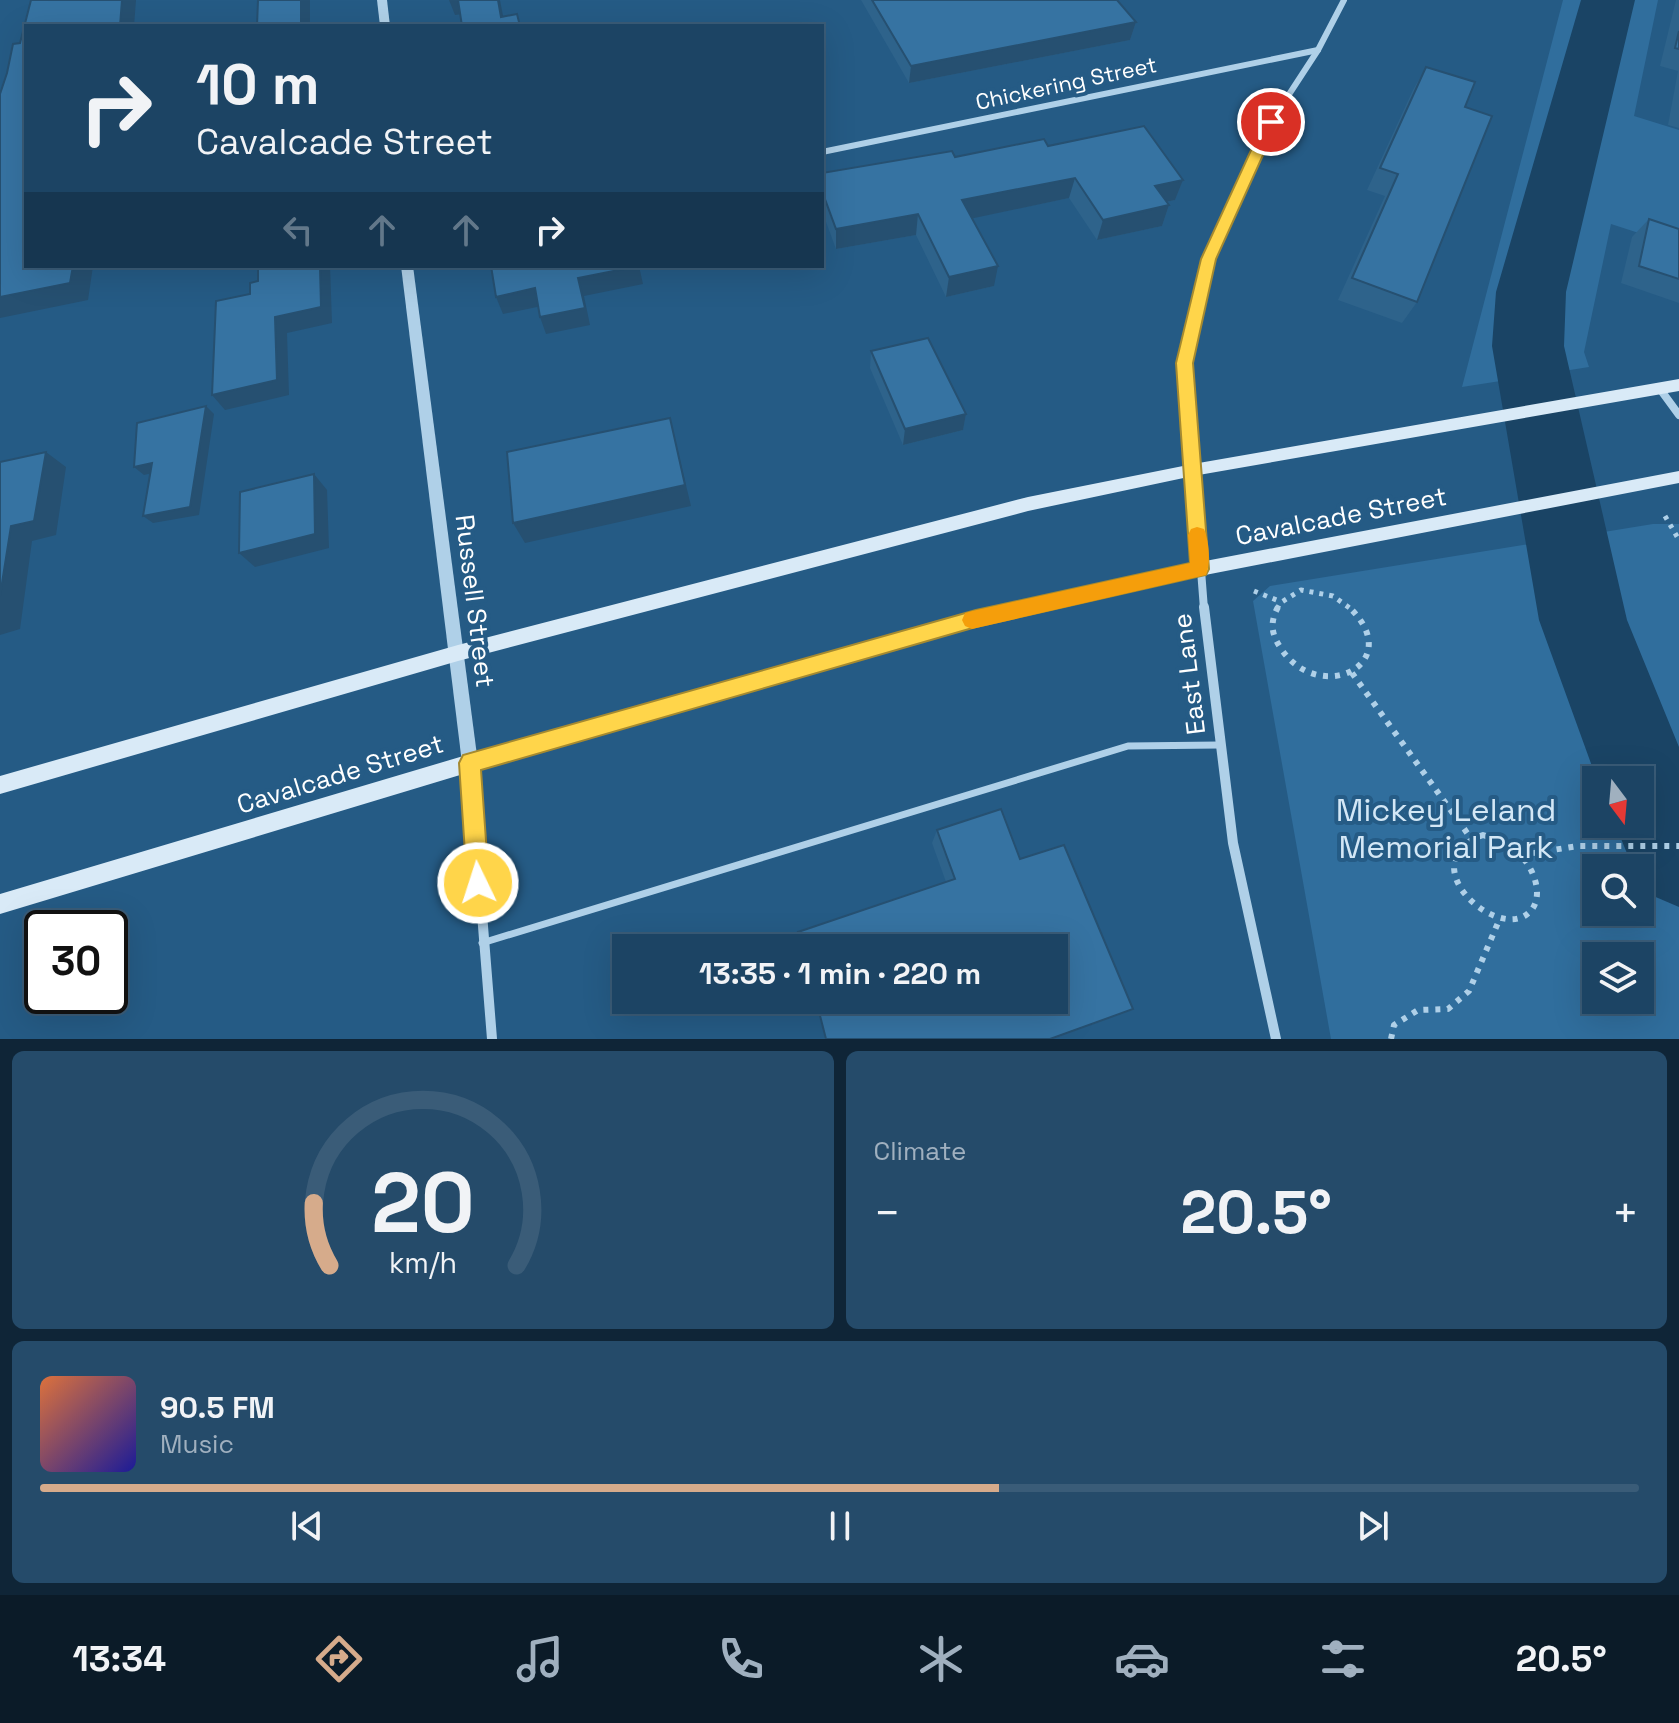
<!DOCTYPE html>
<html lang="en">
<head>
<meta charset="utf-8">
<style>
  body { margin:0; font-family:"Space Grotesk",sans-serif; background:#254b6a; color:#f1f3f6; height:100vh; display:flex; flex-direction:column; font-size:30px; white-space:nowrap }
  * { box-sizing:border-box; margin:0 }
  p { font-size:26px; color:#a0b0bf }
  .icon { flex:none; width:44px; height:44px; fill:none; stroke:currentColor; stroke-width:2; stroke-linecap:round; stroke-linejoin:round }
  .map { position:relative; height:1039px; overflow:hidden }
  .drawer { display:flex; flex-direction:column; gap:12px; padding:12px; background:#0f2537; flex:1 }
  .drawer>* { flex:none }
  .guide { position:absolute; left:24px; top:24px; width:800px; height:244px; border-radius:0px; box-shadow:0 8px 32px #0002,0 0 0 2px #3a5c78; background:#1c4464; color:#f1f3f6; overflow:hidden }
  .needle { width:52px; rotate:164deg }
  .controls { position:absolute; left:1582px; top:766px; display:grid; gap:16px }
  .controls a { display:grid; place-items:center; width:72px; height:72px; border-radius:0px; background:#1c4464; box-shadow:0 8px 32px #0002,0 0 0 2px #3a5c78; font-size:40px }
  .speed { position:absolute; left:24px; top:910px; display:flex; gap:16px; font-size:40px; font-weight:700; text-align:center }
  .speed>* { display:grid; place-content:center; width:104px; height:104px; border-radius:50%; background:#1c4464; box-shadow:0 8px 32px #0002,0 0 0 2px #3a5c78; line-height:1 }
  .speed .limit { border:4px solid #111; border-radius:12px; background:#fff; color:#111 }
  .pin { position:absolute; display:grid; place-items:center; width:68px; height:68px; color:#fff; margin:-34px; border:4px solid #fff; border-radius:50%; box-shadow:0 2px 8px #0007 }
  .me { position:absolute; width:88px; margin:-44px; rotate:356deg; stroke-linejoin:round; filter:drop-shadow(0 0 6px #0008) }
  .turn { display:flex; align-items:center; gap:28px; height:168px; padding:0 40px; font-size:36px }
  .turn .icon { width:104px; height:104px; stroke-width:2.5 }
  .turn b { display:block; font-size:56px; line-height:68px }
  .lanes { display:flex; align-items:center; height:76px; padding:0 40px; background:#0003; justify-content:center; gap:40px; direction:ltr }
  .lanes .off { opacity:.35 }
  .big { font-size:60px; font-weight:600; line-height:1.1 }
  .drawer .widget { flex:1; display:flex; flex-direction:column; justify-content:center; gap:12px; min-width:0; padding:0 28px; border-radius:12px; background:#254b6a }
  .drawer .dial { align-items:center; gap:0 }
  .dial svg { height:208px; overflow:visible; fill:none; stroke:#3a5c78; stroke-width:7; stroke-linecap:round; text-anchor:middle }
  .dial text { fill:#f1f3f6; stroke:none }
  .song { display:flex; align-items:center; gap:24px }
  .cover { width:96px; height:96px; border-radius:12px; background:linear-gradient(135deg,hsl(20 70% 55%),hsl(240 70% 35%)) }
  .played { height:8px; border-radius:4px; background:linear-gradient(90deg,#d6ab8b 60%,#3a5c78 60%) }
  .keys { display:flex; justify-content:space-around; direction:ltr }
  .heat { display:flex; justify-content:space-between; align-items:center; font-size:44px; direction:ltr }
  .drawer .tiles { flex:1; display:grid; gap:12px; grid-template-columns:1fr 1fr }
  .widget:last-child { grid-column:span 2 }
  .trip { position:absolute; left:612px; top:934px; width:456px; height:80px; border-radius:0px; background:#1c4464; box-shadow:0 8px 32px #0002,0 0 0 2px #3a5c78; font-weight:600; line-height:80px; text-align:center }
  .tabs { display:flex; height:128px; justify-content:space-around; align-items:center; background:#0b1b28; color:#a0b0bf }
  .tabs .icon { width:56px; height:56px }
  .tabs .selected { color:#d6ab8b }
  .tabs b { font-size:36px; color:#f1f3f6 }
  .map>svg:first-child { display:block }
</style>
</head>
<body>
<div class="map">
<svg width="1679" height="1039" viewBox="0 0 1679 1039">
  <rect width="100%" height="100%" fill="#255b85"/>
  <!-- green -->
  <g fill="#306e9d" fill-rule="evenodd">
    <polygon points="1563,0 1658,0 1634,116 1679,130 1679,246 1611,224 1584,352 1589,367 1462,387"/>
    <path d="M 1653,524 L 1679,524 L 1679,1039 L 1331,1039 L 1253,601 L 1270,586 ZM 1596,780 L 1640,780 L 1640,824 L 1596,824 ZM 1596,868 L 1640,868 L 1640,912 L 1596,912 ZM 1596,956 L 1640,956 L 1640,1000 L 1596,1000 Z"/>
  </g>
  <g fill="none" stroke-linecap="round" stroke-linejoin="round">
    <!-- river -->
    <polygon fill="#1a4465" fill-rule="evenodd" points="1581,0 1635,0 1566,292 1564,346 1627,620 1679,747 1679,907 1644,892 1640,868 1633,868 1615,824 1640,824 1640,780 1597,780 1539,620 1492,346 1496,292"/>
    <!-- path-far1 -->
    <g stroke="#afd0e8" stroke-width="5" stroke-dasharray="4 6" stroke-linecap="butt">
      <polyline points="1665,516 1679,540"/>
      <polyline points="1254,591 1279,601"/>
      <polyline points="1277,609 1280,603 1301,590 1333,596 1351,609"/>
    </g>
    <!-- path -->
    <g stroke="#afd0e8" stroke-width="6" stroke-dasharray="5 7" stroke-linecap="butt">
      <path d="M 1278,607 C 1270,622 1271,633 1280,647 C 1317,707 1409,665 1349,607"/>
      <polyline points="1352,673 1470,837"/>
      <path d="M 1483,835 C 1495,839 1506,843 1516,851 C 1533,864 1548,900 1526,915 C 1492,938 1411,862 1483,835 Z"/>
      <polyline points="1521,855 1578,846 1679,846"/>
      <polyline points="1391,1039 1394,1025 1418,1010 1448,1009 1469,991 1500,918"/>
    </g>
    <!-- service -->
    <polyline stroke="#afd0e8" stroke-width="7" points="482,943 1128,746 1219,745"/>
    <!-- minor-far2 -->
    <g stroke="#afd0e8" stroke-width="6">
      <polyline points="822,152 1318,50"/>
      <polyline points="1206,269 1238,190 1271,122 1318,50 1344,0"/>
    </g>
    <!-- minor-far1 -->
    <g stroke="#afd0e8" stroke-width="8">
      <polyline points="1660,389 1679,415"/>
      <polyline points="1204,609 1185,363 1206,267"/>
    </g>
    <!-- minor -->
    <g stroke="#afd0e8" stroke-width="10">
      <polyline points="1204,607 1233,843 1276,1039"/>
      <polyline points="470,763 492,1039"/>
    </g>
    <!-- tertiary -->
    <g fill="#afd0e8" fill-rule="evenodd">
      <polygon points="377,0 387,0 390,26 380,26"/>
      <polygon points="401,266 413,266 478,763 476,769 470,771 464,769 462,763"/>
    </g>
    <!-- secondary -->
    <g fill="#d9eaf7" fill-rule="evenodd">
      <polygon points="1679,379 1679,391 1193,476 1028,511 458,661 0,794 0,776 458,645 1028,497 1193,464"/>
      <polygon points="1679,471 1679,483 1200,576 976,626 470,772 0,914 0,894 470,754 976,610 1200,562"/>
    </g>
  </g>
  <!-- wall -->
  <g fill="#2e638b">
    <polygon points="861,0 1117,0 1136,22 1130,40 909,83"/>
    <polygon points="1676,0 1679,0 1679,128 1668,125 1678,71 1660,66"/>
    <polygon points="1426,67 1465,107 1417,302 1402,323 1338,300 1385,196 1367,190 1413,90"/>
    <polygon points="1048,146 1183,180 1175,200 1167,202 1169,205 1162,226 1097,240 1069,198 972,218 994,286 946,297 916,235 836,249 822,211 822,173"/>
    <polygon points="1649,219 1679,229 1679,303 1621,283 1632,237"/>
    <polygon points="871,351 966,414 963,430 903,445 870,368"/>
    <polygon points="937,830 1020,859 946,882 932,843"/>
  </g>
  <!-- shaded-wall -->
  <g fill="#265071">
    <polygon points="122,0 136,0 134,26 120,26"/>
    <rect x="301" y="0" width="9" height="26"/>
    <polygon points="449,0 458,0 463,14 455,15"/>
    <polygon points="498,0 500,0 505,26 501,17"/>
    <polygon points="1136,22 1130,40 909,83 911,66"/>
    <polygon points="1075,178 1069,198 960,221 962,200"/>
    <polygon points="1183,180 1175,200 1147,206 1155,186"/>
    <polygon points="1169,205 1162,226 1097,240 1103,220"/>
    <polygon points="918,214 916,235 836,249 836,229"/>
    <polygon points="73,266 93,266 88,300 0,318 0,297"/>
    <polygon points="320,266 330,266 332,323 287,333 289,395 225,410 212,395 275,317"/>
    <polygon points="639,266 643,284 584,296 590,325 546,334 540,317 578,278"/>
    <polygon points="998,266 994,286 946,297 949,277"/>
    <polygon points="535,288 542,306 503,314 496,297"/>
    <polygon points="206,406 214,414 199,515 153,523 143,516"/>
    <polygon points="966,414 963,430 903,445 905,429"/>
    <polygon points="670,418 691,506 525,543 513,523"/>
    <polygon points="46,452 66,467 56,535 32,541 20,629 0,635 0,596 11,526"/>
    <polygon points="152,463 161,471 144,475 134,467"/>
    <polygon points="314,474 327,490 329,548 255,567 239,553"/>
  </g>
  <!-- building -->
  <g fill="#3673a2" stroke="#265071" stroke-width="2">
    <polygon points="31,0 122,0 120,26 26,26 26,266 73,266 70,283 0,297 0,94 7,73 13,44 20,43"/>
    <polygon points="258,0 301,0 301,26 257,26"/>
    <polygon points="458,0 498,0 501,17 517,14 520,26 462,26"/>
    <polygon points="872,0 1117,0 1136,22 911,66"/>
    <polygon points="1679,31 1679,49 1675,48"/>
    <polygon points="1426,67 1475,82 1465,107 1492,116 1417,302 1352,278 1398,174 1380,168"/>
    <polygon points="1144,126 1183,180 1155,186 1169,205 1103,220 1075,178 962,200 998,266 949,277 918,214 836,229 822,191 822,173 952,151 955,157 1044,139 1048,146"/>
    <polygon points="1649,219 1679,229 1679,279 1639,266"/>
    <polygon points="258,266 320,266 321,307 275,317 277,380 212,395 216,301 250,294 250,283 258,281"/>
    <polygon points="491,266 639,266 578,278 585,308 540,317 535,288 496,297"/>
    <polygon points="928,338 966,414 905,429 871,351"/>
    <polygon points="206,406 190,507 143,516 152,463 134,467 137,423"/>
    <polygon points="670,418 685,485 513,523 507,452"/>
    <polygon points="46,452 34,521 11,526 0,596 0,462"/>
    <polygon points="314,474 315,534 239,553 240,492"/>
    <polygon points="1001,809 1020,859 1064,845 1133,1009 1050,1039 826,1039 816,1000 1054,1000 1054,948 802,948 798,932 955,879 937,830"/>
  </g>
  <!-- route -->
  <polygon fill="#ffd54a" stroke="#a68a30" stroke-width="2" points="1271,118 1278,122 1216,259 1193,363 1209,569 1206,575 976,627 481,770 489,883 486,891 478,894 470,891 467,883 459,763 463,755 976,610 1190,563 1176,363 1201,259 1264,122"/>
  <!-- slow -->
  <path fill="#f59e0b" d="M 1197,527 L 1204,529 C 1209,541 1211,563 1206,575 L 972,629 L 965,626 L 962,620 L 965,613 L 972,611 L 1190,563 L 1188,535 L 1191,529 Z"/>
  <g text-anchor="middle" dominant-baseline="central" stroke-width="8" stroke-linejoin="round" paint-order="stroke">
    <!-- far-street labels -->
    <g font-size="22" fill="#fff" stroke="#255b85">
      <text transform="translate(1066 83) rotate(-12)">Chickering Street</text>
    </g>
    <!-- street labels -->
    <g font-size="26" fill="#fff" stroke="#255b85">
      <text transform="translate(1341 516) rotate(-11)">Cavalcade Street</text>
      <text transform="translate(475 601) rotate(83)">Russell Street</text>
      <text transform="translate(1189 674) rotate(-97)">East Lane</text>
      <text transform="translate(340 774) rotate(-17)">Cavalcade Street</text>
    </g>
    <!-- near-park labels -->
    <g font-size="32" fill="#d3e7f6" stroke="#255b85">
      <text x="1446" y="810">Mickey Leland<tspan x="1446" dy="37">Memorial Park</tspan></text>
    </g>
  </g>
</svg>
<div class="controls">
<a><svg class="needle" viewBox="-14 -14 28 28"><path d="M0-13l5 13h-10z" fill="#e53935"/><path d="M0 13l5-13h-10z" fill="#a0b0bf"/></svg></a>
<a><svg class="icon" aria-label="search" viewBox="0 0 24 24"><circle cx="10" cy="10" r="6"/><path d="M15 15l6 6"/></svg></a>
<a><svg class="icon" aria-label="layers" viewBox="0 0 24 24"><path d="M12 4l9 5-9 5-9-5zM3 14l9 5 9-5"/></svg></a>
</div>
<div class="speed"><div class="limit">30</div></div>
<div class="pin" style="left:1271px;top:122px;background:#d93025"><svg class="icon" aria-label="arrive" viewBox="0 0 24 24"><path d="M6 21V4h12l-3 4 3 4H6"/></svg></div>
<svg class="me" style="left:478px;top:883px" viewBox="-20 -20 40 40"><circle r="17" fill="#ffd54a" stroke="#fff" stroke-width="3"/><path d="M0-11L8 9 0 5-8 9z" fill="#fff"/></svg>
<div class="trip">13:35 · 1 min · 220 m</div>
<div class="guide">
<div class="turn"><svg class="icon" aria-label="right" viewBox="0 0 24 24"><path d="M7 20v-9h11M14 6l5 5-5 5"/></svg><div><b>10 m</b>Cavalcade Street</div></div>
<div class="lanes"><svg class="icon off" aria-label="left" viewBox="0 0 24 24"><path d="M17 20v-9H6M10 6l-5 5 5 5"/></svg><svg class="icon off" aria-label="ahead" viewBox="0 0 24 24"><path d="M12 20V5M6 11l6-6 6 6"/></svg><svg class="icon off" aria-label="ahead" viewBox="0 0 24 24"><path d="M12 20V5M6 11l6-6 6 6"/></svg><svg class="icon" aria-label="right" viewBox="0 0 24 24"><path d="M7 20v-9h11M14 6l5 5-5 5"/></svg></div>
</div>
</div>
<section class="drawer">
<div class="tiles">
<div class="widget dial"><svg viewBox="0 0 100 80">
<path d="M14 69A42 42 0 1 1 86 69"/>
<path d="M14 69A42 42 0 0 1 8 45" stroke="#d6ab8b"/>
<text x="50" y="56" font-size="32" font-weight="700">20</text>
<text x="50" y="72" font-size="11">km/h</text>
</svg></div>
<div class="widget"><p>Climate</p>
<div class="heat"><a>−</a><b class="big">20.5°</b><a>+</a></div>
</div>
<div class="widget">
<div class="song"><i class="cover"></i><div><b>90.5 FM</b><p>Music</p></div></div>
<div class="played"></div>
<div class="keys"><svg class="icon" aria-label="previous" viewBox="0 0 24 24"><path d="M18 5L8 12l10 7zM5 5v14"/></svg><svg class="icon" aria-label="pause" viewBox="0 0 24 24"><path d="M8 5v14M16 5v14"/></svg><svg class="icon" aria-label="next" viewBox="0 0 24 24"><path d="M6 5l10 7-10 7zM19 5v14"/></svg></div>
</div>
</div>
</section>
<nav class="tabs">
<b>13:34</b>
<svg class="icon selected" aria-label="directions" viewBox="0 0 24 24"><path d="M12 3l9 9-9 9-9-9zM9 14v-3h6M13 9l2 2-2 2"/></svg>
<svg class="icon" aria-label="music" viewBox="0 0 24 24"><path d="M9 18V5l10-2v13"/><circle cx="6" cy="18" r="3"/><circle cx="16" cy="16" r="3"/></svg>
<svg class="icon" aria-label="phone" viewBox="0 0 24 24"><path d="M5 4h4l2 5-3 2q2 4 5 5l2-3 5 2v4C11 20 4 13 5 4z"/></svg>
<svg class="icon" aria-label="climate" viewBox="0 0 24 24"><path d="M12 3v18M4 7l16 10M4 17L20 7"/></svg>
<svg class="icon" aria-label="car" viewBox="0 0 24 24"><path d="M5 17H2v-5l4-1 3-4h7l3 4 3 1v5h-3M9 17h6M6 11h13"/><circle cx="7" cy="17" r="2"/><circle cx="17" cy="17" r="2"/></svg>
<svg class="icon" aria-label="filters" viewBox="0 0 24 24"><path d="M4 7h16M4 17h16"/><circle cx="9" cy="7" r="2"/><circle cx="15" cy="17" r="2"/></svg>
<b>20.5°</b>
</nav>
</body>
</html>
